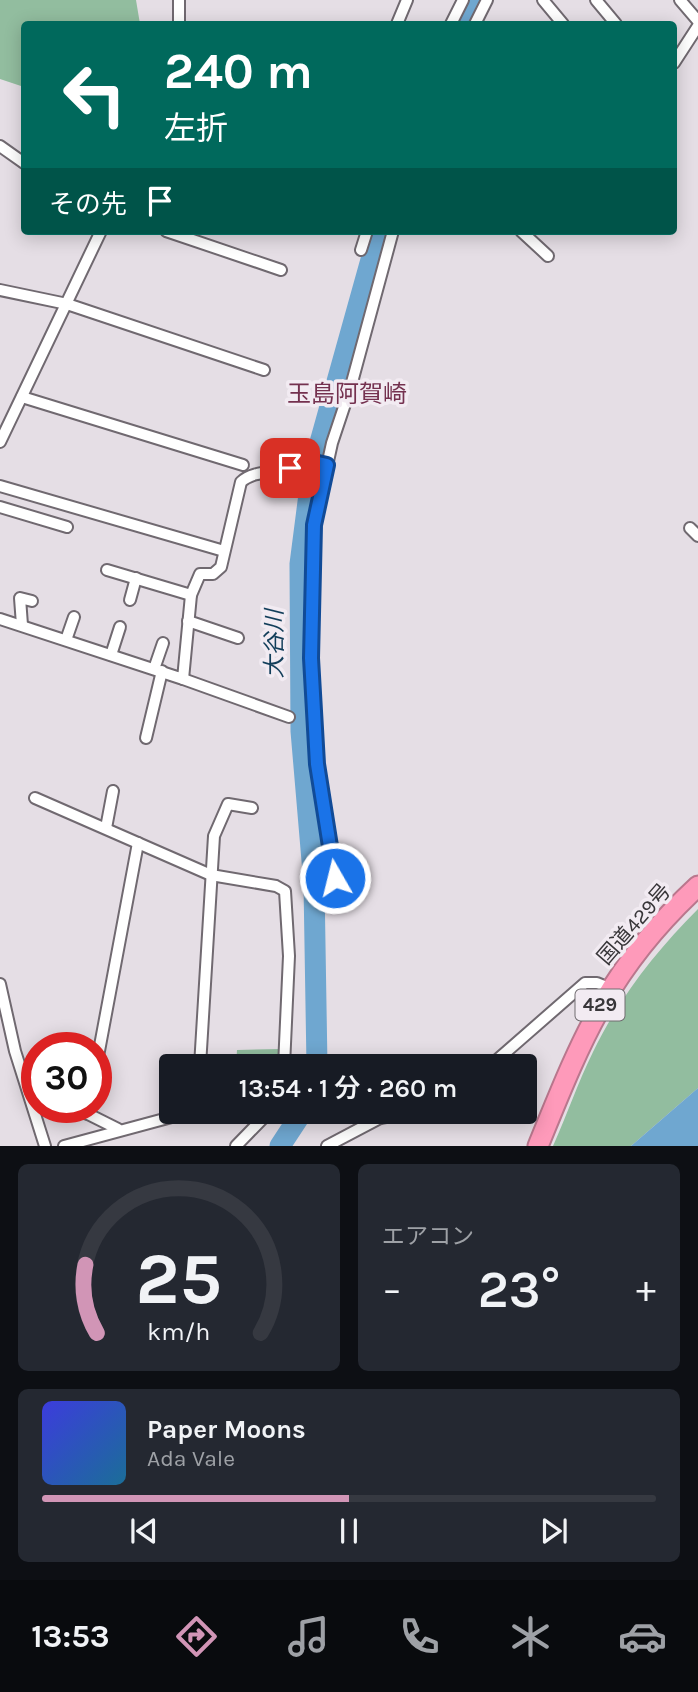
<!DOCTYPE html>
<html lang="ja">
<head>
<meta charset="utf-8">
<style>
  body { margin:0; font-family:Karla,"Noto Sans JP",sans-serif; background:#242831; color:#f1f3f6; height:100vh; display:flex; flex-direction:column; font-size:26px; white-space:nowrap }
  * { box-sizing:border-box; margin:0 }
  p { font-size:23px; color:#9ea1a6 }
  .icon { flex:none; width:38px; height:38px; fill:none; stroke:currentColor; stroke-width:2; stroke-linecap:round; stroke-linejoin:round }
  .map { position:relative; height:1146px; overflow:hidden }
  .side { display:flex; flex-direction:column; gap:18px; padding:18px; background:#0d0f14; flex:1 }
  .side>* { flex:none }
  .hud { position:absolute; left:21px; top:21px; width:656px; height:214px; border-radius:7px; box-shadow:0 4px 18px #0003; background:#00695c; color:#fff; overflow:hidden }
  .speed { position:absolute; left:21px; top:1032px; display:flex; gap:14px; font-size:35px; font-weight:700; text-align:center }
  .speed>* { display:grid; place-content:center; width:91px; height:91px; border-radius:50%; background:#171b24; box-shadow:0 4px 18px #0003; line-height:1 }
  .speed .limit { border:10px solid #d22; background:#fff; color:#111 }
  .pin { position:absolute; display:grid; place-items:center; width:60px; height:60px; color:#fff; margin:-30px; border-radius:14px; box-shadow:0 4px 10px #0006 }
  .me { position:absolute; width:77px; margin:-38px; rotate:352deg; stroke-linejoin:round; filter:drop-shadow(0 0 5px #0008) }
  .turn { display:flex; align-items:center; gap:24px; height:147px; padding:0 28px; font-size:32px }
  .turn .icon { width:91px; height:91px; stroke-width:2.5 }
  .turn b { display:block; font-size:49px; line-height:60px }
  .then { display:flex; align-items:center; height:66px; padding:0 28px; background:#0003; gap:14px; font-size:26px }
  .big { font-size:52px; font-weight:600; line-height:1.1 }
  .side .tile { flex:1; display:flex; flex-direction:column; justify-content:center; gap:10px; min-width:0; padding:0 24px; border-radius:10px; background:#242831 }
  .side .dial { align-items:center; gap:0 }
  .dial svg { height:182px; overflow:visible; fill:none; stroke:#363941; stroke-width:7; stroke-linecap:round; text-anchor:middle }
  .dial text { fill:#f1f3f6; stroke:none }
  .song { display:flex; align-items:center; gap:21px }
  .cover { width:84px; height:84px; border-radius:10px; background:linear-gradient(135deg,hsl(240 70% 55%),hsl(200 70% 35%)) }
  .played { height:7px; border-radius:4px; background:linear-gradient(90deg,#d195b6 50%,#363941 50%) }
  .keys { display:flex; justify-content:space-around; direction:ltr }
  .heat { display:flex; justify-content:space-between; align-items:center; font-size:38px; direction:ltr }
  .side .tiles { flex:1; display:grid; gap:18px; grid-template-columns:1fr 1fr }
  .tile:last-child { grid-column:span 2 }
  .trip { position:absolute; left:159px; top:1054px; width:378px; height:70px; border-radius:7px; background:#171b24; box-shadow:0 4px 18px #0003; font-weight:600; line-height:70px; text-align:center }
  .tab-bar { display:flex; height:112px; justify-content:space-around; align-items:center; background:#090b0e; color:#9ea1a6 }
  .tab-bar .icon { width:49px; height:49px }
  .tab-bar .current { color:#d195b6 }
  .tab-bar b { font-size:32px; color:#f1f3f6 }
  .map>svg:first-child { display:block }
</style>
</head>
<body>
<div class="map">
<svg width="698" height="1146" viewBox="0 0 698 1146">
  <rect width="100%" height="100%" fill="#e5dee5"/>
  <!-- green -->
  <g fill="#92bd9f">
    <polygon points="0,0 136,0 140,24 24,24 24,87 0,79"/>
    <path d="M 698,909 L 698,1088 L 631,1146 L 553,1146 C 567,1115 578,1082 593,1052 C 619,998 656,951 698,909 Z"/>
    <polygon points="281,1049 279,1066 236,1066 237,1050"/>
  </g>
  <!-- water -->
  <polygon fill="#6fa7d0" points="698,1088 698,1146 631,1146"/>
  <g fill="none" stroke-linecap="round" stroke-linejoin="round">
    <!-- river -->
    <g stroke="#6fa7d0" stroke-width="21">
      <polyline points="463,24 474,0"/>
      <polyline points="317,1066 314,884 301,731 300,564 312,471 379,231"/>
      <polyline points="280,1146 303,1111"/>
    </g>
    <!-- street casing -->
    <g stroke="#706970" stroke-width="14">
      <g id="street">
        <polyline points="179,0 179,24"/>
        <polyline points="543,0 563,24"/>
        <polyline points="596,0 616,24"/>
        <polyline points="680,0 698,21"/>
        <polyline points="397,24 407,0"/>
        <polyline points="451,24 463,0"/>
        <polyline points="475,24 487,0"/>
        <polyline points="674,63 698,26"/>
        <polyline points="0,146 24,163"/>
        <polyline points="166,231 281,270"/>
        <polyline points="521,231 548,256"/>
        <polyline points="361,250 367,231"/>
        <polyline points="0,290 67,304 264,370"/>
        <polyline points="22,397 243,465"/>
        <polyline points="0,442 101,231"/>
        <polyline points="0,486 224,551"/>
        <polyline points="0,507 67,527"/>
        <polyline points="690,528 698,536"/>
        <polyline points="107,570 191,595"/>
        <polyline points="130,600 136,578"/>
        <path d="M 0,619 L 183,679 L 191,595 L 200,574 L 213,574 L 221,567 L 241,482 C 257,467 287,476 305,460 L 327,465"/>
        <polyline points="188,621 238,638"/>
        <polyline points="22,625 20,598 32,601"/>
        <polyline points="66,640 74,617"/>
        <polyline points="111,655 120,627"/>
        <polyline points="154,669 163,643"/>
        <polyline points="183,679 289,717"/>
        <polyline points="146,738 162,671"/>
        <polyline points="35,798 211,875 276,886 285,891 289,956 284,1066"/>
        <polyline points="106,828 113,791"/>
        <polyline points="335,878 317,764 311,658 314,525 332,443 351,386 393,231"/>
        <polyline points="0,984 15,1051 45,1146"/>
        <polyline points="200,1066 214,836 228,804 252,808"/>
        <polyline points="490,1066 585,983 597,983 609,988"/>
        <polyline points="96,1067 138,843"/>
        <polyline points="63,1108 88,1114"/>
        <polyline points="89,1108 88,1114 118,1129"/>
        <polyline points="334,1111 380,1118 422,1111"/>
        <polyline points="64,1146 194,1111"/>
        <polyline points="236,1146 270,1111"/>
        <polyline points="327,1146 380,1118"/>
      </g>
    </g>
    <!-- highway casing -->
    <g stroke="#b9778d" stroke-width="23">
      <path id="highway" d="M 538,1146 C 582,1038 609,968 698,886"/>
    </g>
    <!-- street -->
    <use href="#street" stroke="#fff" stroke-width="10"/>
    <!-- highway -->
    <use href="#highway" stroke="#fe9aba" stroke-width="19"/>
  </g>
  <g fill="none" stroke-linecap="round" stroke-linejoin="round">
    <!-- route casing -->
    <g stroke="#114b97" stroke-width="18">
      <polyline id="route" points="290,468 305,460 327,465 314,525 311,658 317,764 335,878"/>
    </g>
    <!-- route -->
    <use href="#route" stroke="#1a73e8" stroke-width="12"/>
  </g>
  <g text-anchor="middle" dominant-baseline="central" stroke-width="7" stroke-linejoin="round" paint-order="stroke">
    <!-- shield labels -->
    <rect fill="#f2ebf2" stroke="#706c70" stroke-width="2" x="575.5" y="989.5" width="49" height="31" rx="5"/>
    <g font-size="19" font-weight="bold" fill="#383639">
      <text x="600" y="1005">429</text>
    </g>
    <!-- street labels -->
    <g font-size="21" fill="#383639" stroke="#f2ebf2">
      <text transform="translate(634 924) rotate(-49)">国道429号</text>
    </g>
    <!-- water labels -->
    <g font-size="23" font-style="italic" fill="#123e5a" stroke="#f2ebf2">
      <text transform="translate(274 644) rotate(-90)">大谷川</text>
    </g>
    <!-- quarter labels -->
    <g font-size="24" fill="#74314f" stroke="#f2ebf2">
      <text x="347" y="394">玉島阿賀崎</text>
    </g>
  </g>
</svg>
<div class="speed"><div class="limit">30</div></div>
<div class="pin" style="left:290px;top:468px;background:#d93025"><svg class="icon" aria-label="arrive" viewBox="0 0 24 24"><path d="M6 21V4h12l-3 4 3 4H6"/></svg></div>
<svg class="me" style="left:335px;top:878px" viewBox="-20 -20 40 40"><circle r="17" fill="#1a73e8" stroke="#fff" stroke-width="3"/><path d="M0-11L8 9 0 5-8 9z" fill="#fff"/></svg>
<div class="trip">13:54 · 1 分 · 260 m</div>
<div class="hud">
<div class="turn"><svg class="icon" aria-label="left" viewBox="0 0 24 24"><path d="M17 20v-9H6M10 6l-5 5 5 5"/></svg><div><b>240 m</b>左折</div></div>
<div class="then">その先<svg class="icon" aria-label="arrive" viewBox="0 0 24 24"><path d="M6 21V4h12l-3 4 3 4H6"/></svg></div>
</div>
</div>
<section class="side">
<div class="tiles">
<div class="tile dial"><svg viewBox="0 0 100 80">
<path d="M14 69A42 42 0 1 1 86 69"/>
<path d="M14 69A42 42 0 0 1 9 39" stroke="#d195b6"/>
<text x="50" y="56" font-size="32" font-weight="700">25</text>
<text x="50" y="72" font-size="11">km/h</text>
</svg></div>
<div class="tile"><p>エアコン</p>
<div class="heat"><a>−</a><b class="big">23°</b><a>+</a></div>
</div>
<div class="tile">
<div class="song"><i class="cover"></i><div><b>Paper Moons</b><p>Ada Vale</p></div></div>
<div class="played"></div>
<div class="keys"><svg class="icon" aria-label="previous" viewBox="0 0 24 24"><path d="M18 5L8 12l10 7zM5 5v14"/></svg><svg class="icon" aria-label="pause" viewBox="0 0 24 24"><path d="M8 5v14M16 5v14"/></svg><svg class="icon" aria-label="next" viewBox="0 0 24 24"><path d="M6 5l10 7-10 7zM19 5v14"/></svg></div>
</div>
</div>
</section>
<nav class="tab-bar">
<b>13:53</b>
<svg class="icon current" aria-label="directions" viewBox="0 0 24 24"><path d="M12 3l9 9-9 9-9-9zM9 14v-3h6M13 9l2 2-2 2"/></svg>
<svg class="icon" aria-label="music" viewBox="0 0 24 24"><path d="M9 18V5l10-2v13"/><circle cx="6" cy="18" r="3"/><circle cx="16" cy="16" r="3"/></svg>
<svg class="icon" aria-label="phone" viewBox="0 0 24 24"><path d="M5 4h4l2 5-3 2q2 4 5 5l2-3 5 2v4C11 20 4 13 5 4z"/></svg>
<svg class="icon" aria-label="climate" viewBox="0 0 24 24"><path d="M12 3v18M4 7l16 10M4 17L20 7"/></svg>
<svg class="icon" aria-label="car" viewBox="0 0 24 24"><path d="M5 17H2v-5l4-1 3-4h7l3 4 3 1v5h-3M9 17h6M6 11h13"/><circle cx="7" cy="17" r="2"/><circle cx="17" cy="17" r="2"/></svg>
</nav>
</body>
</html>
